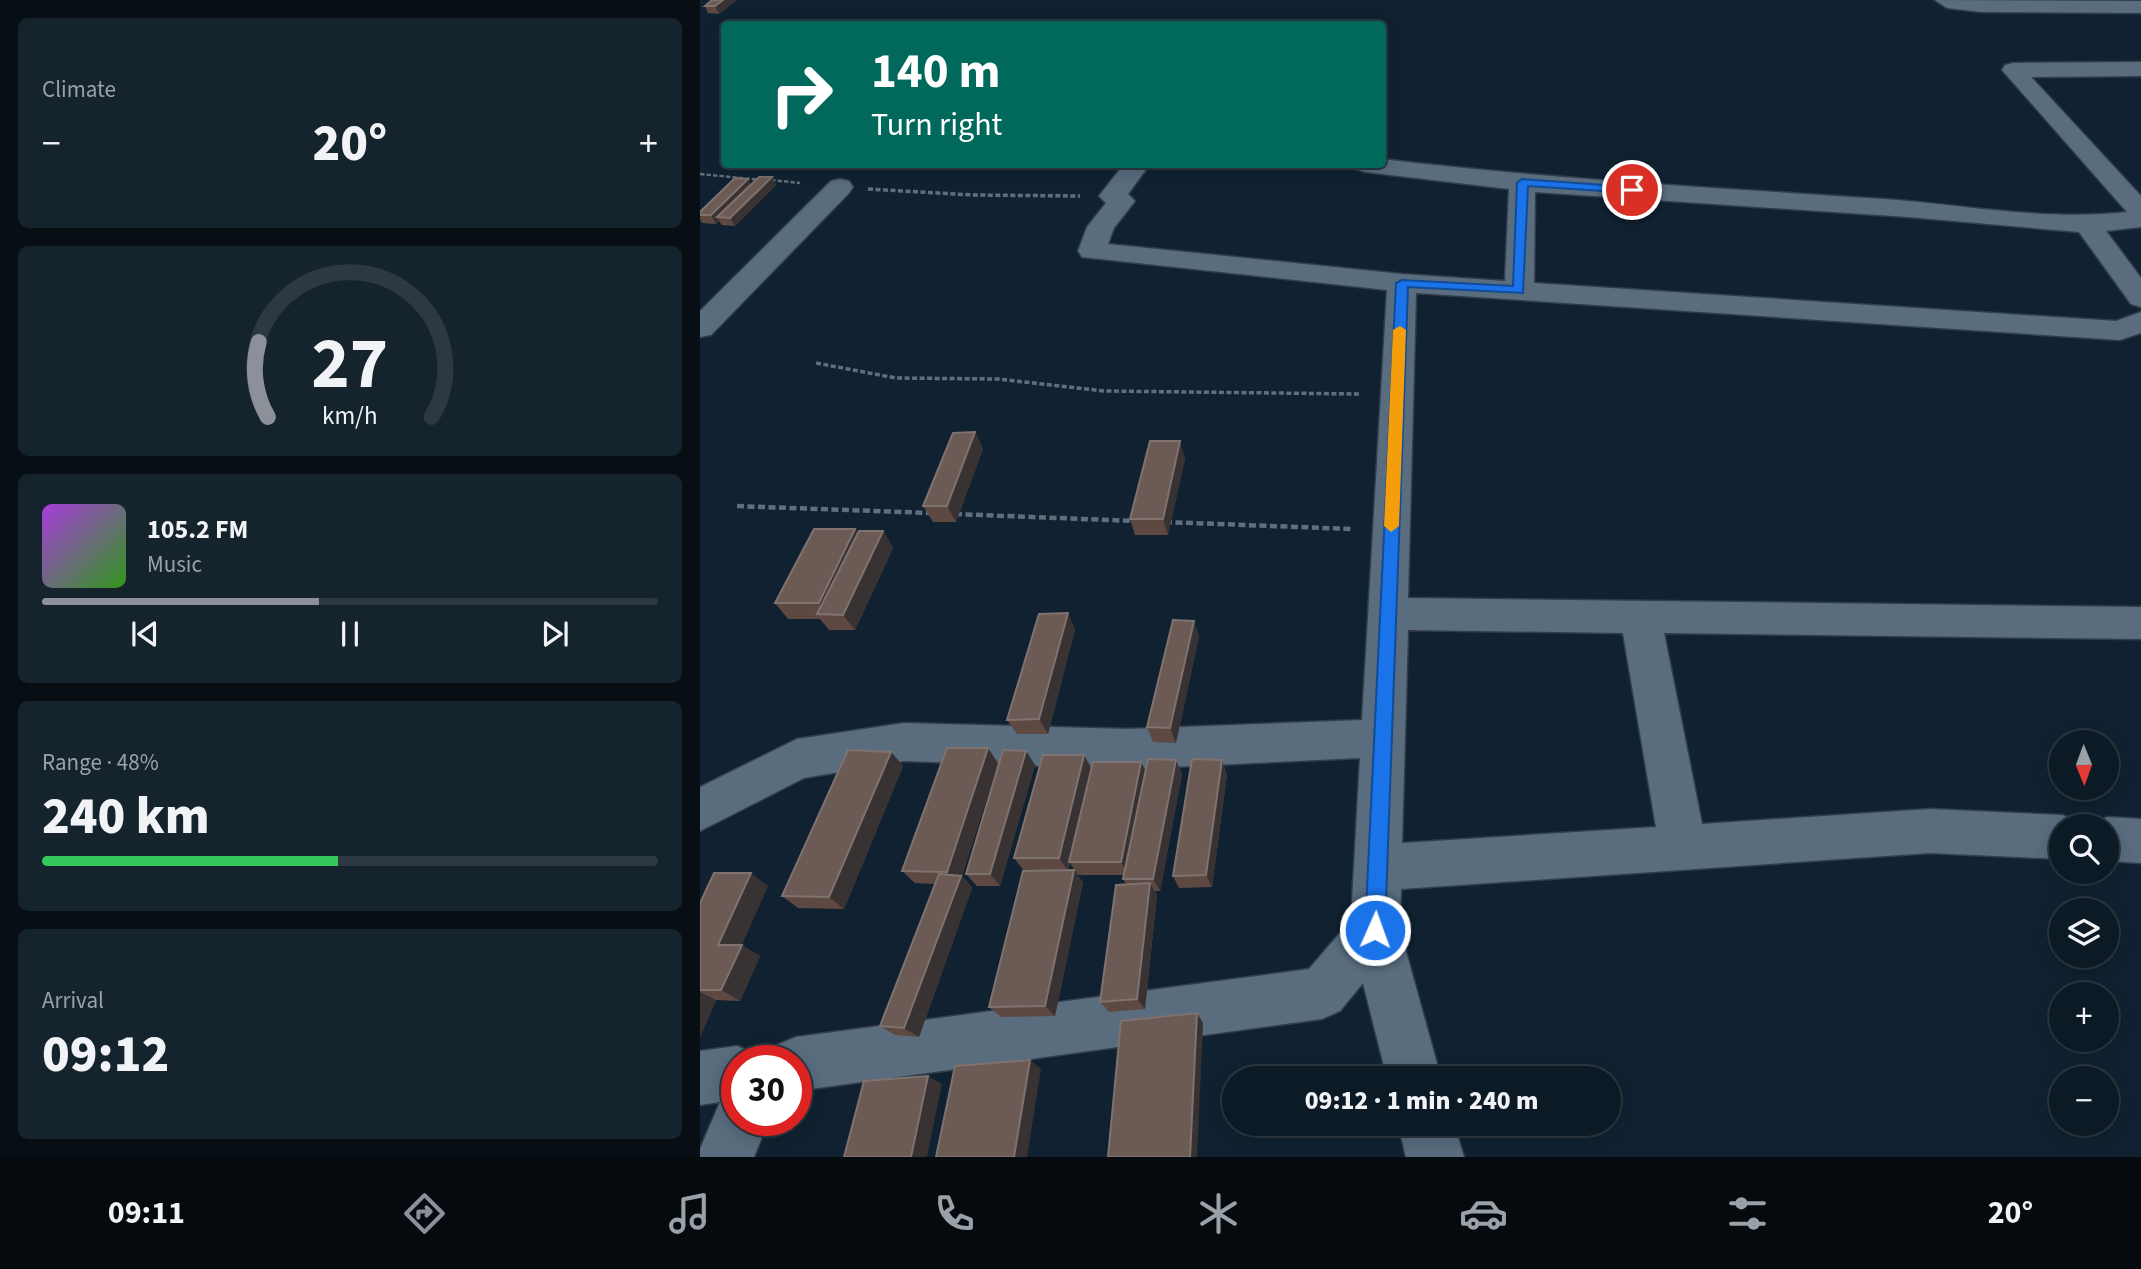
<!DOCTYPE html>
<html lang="en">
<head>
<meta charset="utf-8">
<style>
  body { margin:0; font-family:"Source Sans 3",sans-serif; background:#15232d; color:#f1f3f6; height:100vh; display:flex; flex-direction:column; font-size:26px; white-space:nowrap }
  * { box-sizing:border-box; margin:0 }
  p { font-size:23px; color:#9aa1a7 }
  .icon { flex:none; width:38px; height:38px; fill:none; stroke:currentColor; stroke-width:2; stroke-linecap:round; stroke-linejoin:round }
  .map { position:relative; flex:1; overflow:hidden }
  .side { display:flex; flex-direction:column; gap:18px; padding:18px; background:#070e14; width:700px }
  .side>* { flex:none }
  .guide { position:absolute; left:21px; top:21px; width:665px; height:147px; border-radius:7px; box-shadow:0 4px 18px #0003,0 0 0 2px #2c3842; background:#00695c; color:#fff; overflow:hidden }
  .needle { width:46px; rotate:179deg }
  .buttons { position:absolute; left:1349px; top:730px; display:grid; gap:14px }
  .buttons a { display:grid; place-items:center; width:70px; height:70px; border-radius:50%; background:#0c1a25; box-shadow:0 4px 18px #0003,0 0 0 2px #2c3842; font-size:35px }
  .speed { position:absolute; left:21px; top:1045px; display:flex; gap:14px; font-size:35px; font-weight:700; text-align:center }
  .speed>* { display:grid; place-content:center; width:91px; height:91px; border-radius:50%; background:#0c1a25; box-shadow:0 4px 18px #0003,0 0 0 2px #2c3842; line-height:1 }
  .speed .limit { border:10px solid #d22; background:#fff; color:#111 }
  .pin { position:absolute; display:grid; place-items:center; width:60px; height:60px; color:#fff; margin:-30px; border:4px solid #fff; border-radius:50%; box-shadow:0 2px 7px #0007 }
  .me { position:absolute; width:77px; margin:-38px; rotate:2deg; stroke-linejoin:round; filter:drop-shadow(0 0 5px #0008) }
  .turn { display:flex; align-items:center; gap:24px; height:147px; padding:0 35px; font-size:32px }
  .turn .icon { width:91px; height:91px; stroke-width:2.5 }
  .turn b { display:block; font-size:49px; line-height:60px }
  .big { font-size:52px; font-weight:800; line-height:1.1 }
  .side .widget { flex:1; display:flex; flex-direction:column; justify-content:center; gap:10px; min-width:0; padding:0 24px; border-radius:10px; background:#15232d }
  .side .dial { align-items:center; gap:0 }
  .dial svg { height:182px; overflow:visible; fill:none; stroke:#2c3842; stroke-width:7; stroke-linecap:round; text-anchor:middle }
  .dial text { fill:#f1f3f6; stroke:none }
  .song { display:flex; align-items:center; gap:21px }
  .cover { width:84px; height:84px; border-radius:10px; background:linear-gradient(135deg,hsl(280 70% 55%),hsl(110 70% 35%)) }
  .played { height:7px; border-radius:4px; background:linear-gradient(90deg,#8c9099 45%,#2c3842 45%) }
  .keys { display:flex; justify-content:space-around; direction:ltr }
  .heat { display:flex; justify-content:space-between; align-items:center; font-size:38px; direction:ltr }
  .charge { height:10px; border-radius:5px; background:linear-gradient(90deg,#34c759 48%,#2c3842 0) }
  .trip { position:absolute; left:522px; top:1066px; width:399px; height:70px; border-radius:35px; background:#0c1a25; box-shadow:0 4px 18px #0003,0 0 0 2px #2c3842; font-weight:800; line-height:70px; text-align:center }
  .tab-bar { display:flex; height:112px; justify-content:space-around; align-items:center; background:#050a0f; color:#9aa1a7 }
  .tab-bar .icon { width:49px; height:49px }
  .tab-bar .active { color:#8c9099 }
  .tab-bar b { font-size:32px; color:#f1f3f6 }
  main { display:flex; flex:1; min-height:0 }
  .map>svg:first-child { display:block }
</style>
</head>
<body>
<main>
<section class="side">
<div class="widget"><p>Climate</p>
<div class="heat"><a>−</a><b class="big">20°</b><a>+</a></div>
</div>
<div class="widget dial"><svg viewBox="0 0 100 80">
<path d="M14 69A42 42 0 1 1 86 69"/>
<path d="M14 69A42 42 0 0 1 10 36" stroke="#8c9099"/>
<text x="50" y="56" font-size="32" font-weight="700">27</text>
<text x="50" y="72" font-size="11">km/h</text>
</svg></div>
<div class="widget">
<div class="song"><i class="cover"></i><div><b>105.2 FM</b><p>Music</p></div></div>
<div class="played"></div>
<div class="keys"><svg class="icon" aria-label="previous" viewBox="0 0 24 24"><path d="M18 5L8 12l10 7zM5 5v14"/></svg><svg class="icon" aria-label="pause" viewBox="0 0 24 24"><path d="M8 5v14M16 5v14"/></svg><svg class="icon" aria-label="next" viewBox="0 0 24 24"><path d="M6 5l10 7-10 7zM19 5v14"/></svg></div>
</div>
<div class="widget"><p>Range · 48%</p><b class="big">240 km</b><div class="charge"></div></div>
<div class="widget"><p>Arrival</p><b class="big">09:12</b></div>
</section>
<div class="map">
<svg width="1441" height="1157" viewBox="0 0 1441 1157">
  <rect width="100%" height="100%" fill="#102231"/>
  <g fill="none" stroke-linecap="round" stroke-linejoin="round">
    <!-- street casing -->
    <g stroke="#323d4a" stroke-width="3">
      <g id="street">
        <polygon points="1235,0 1441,1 1441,13 1282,12 1247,8"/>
        <path d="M 1441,62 L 1441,76 L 1331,77 L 1441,196 L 1441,227 L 1406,231 L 1441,278 L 1441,307 L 1431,304 L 1379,232 L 1208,217 L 835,192 L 834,283 L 1416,321 L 1441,312 L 1441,333 L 1420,340 L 716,293 L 708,598 L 1441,607 L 1441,639 L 964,633 L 1002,824 L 1230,809 L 1362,815 L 1379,821 L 1381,826 L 1362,826 L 1362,859 L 1230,853 L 701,889 L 700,930 L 741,1078 L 687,1078 L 663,983 L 640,1011 L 622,1019 L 96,1091 L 96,1060 L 70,1060 L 77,1045 L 96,1037 L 609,969 L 651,920 L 660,758 L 428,769 L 204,761 L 104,778 L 0,831 L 0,787 L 97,739 L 204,723 L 428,729 L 662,720 L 687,290 L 382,257 L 378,251 L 387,227 L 406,203 L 399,196 L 424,164 L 450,164 L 428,194 L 435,201 L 414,228 L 408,244 L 702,274 L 805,281 L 809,189 L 665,172 L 656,169 L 653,164 L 682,164 L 682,159 C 849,179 1017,188 1184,199 C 1264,205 1347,221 1427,212 L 1302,70 L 1305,65 L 1313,63 ZM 708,630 L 923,633 L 956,827 L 702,843 Z"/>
        <polygon points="140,179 149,181 153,187 149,193 11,335 0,337 0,311 131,181"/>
        <polygon points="1407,817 1441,819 1441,863 1407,861 1407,826 1389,826"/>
        <polygon points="37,1046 56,1054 59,1060 37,1060 37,1120 69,1120 54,1157 0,1157 0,1149 20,1102 0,1105 0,1051"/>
        <polygon points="698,1124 754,1124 764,1157 706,1157"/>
      </g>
    </g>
    <!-- path-far2 -->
    <g stroke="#5f6f7c" stroke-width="2.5" stroke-dasharray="4.5 2" stroke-linecap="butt">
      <polyline points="0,174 62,180"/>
      <polyline points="71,180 100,183"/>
    </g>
    <!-- path-far1 -->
    <g stroke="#5f6f7c" stroke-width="3.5" stroke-dasharray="5 2.5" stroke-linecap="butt">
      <polyline points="168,189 273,195 380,196"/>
      <polyline points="116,363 196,378 298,379 404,391 661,394"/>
    </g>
    <!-- path -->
    <g stroke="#5f6f7c" stroke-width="4.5" stroke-dasharray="7 3.5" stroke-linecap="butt">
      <polyline points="37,506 232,513"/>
      <polyline points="255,514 435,521"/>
      <polyline points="465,522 652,529"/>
    </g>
    <!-- street -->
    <use href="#street" fill="#596d7f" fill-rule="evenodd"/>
  </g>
  <!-- wall -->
  <g fill="#5e4942">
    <polygon points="12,0 36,0 19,14 8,13 5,6"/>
    <polygon points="72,177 76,185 35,226 22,225 19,221 16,224 2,223 0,219 0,212 48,179 51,184"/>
    <polygon points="275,432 283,449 256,522 233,522 223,506"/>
    <polygon points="485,458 468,535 435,535 430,519"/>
    <polygon points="155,529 158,533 183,531 193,548 155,630 129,630 120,619 88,619 75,603"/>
    <polygon points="375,629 348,734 317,734 307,720"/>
    <polygon points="499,636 476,743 453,742 447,727"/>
    <polygon points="326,751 335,765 300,886 277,886 266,874"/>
    <polygon points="191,752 203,766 144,909 98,908 82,896"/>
    <polygon points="476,760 482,774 460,891 455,891 457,895 445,1009 409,1012 400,1002 426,884 423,879 423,875 378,875 370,863 368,870 383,882 355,1016 301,1017 289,1007 324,871 314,858 392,768 441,762 445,771"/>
    <polygon points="298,763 262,876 272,888 219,1037 195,1035 180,1026 236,884 215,883 202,871"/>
    <polygon points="527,774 512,887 479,888 473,876"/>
    <polygon points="68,886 41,945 60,956 40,1001 16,1000 0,1037 0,903"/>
  </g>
  <!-- shaded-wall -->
  <g fill="#393233">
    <polygon points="23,0 36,0 19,14 15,6"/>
    <polygon points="72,177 76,185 35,226 30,218"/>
    <polygon points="48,179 53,188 17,217 19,221 16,224 11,215"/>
    <polygon points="275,432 283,449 256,522 247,506"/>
    <polygon points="480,441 485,458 468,535 463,519"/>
    <polygon points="155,529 166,545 128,615 119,603"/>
    <polygon points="183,531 193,548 155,630 143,615"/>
    <polygon points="368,613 375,629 348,734 339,719"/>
    <polygon points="494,621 499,636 476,743 470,728"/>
    <polygon points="288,748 298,763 262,876 272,888 219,1037 204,1028 258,883 247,872"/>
    <polygon points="326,751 335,765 300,886 290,874"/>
    <polygon points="191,752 203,766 144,909 129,897"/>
    <polygon points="384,755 392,769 368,871 359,858"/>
    <polygon points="476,760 482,774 460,891 453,879"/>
    <polygon points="522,760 527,774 512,887 506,875"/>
    <polygon points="441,762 448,776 428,875 421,862"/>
    <polygon points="374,870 383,882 355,1016 345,1006"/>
    <polygon points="51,873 68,886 37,956 18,945"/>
    <polygon points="450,883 457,895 445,1009 437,999"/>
    <polygon points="42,945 60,956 40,1001 21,990"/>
    <polygon points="0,992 16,1000 0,1037"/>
    <polygon points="497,1013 503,1023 497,1157 490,1157"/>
    <polygon points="330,1060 341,1069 327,1157 314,1157"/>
    <polygon points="228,1076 242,1084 227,1157 211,1157"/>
  </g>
  <!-- building -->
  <g fill="#6c5a55" stroke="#7f726f" stroke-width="2">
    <polygon points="12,0 23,0 15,6 5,6"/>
    <polygon points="59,177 72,177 30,218 17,217"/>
    <polygon points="35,178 48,179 11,215 0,215 0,212"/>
    <polygon points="275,432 247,506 223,506 253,433"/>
    <polygon points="450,441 480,441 463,519 430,519"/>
    <polygon points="114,529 155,529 119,603 75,603"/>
    <polygon points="159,531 183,531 143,615 117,614"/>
    <polygon points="368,613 339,719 307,720 339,614"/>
    <polygon points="473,620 494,621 470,728 447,727"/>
    <polygon points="247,748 288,748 247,872 202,871"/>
    <polygon points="148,750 191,752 129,897 82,896"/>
    <polygon points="303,750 326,751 290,874 266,874"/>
    <polygon points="343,755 384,755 359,858 314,858"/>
    <polygon points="448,759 476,760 453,879 423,879"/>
    <polygon points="492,759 522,760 506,875 473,876"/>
    <polygon points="393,762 441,762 421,862 369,862"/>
    <polygon points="374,870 345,1006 289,1007 323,871"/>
    <polygon points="14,873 51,873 18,945 42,945 21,990 0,990 0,903"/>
    <polygon points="239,874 261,876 204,1028 180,1026"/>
    <polygon points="450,883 437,999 400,1002 416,885"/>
    <polygon points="497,1013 490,1157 408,1157 421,1021"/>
    <polygon points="330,1060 314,1157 236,1157 255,1066"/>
    <polygon points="228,1076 211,1157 144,1157 164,1081"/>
  </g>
  <!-- route -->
  <polygon fill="#1a73e8" stroke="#114b97" stroke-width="2" points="822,179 932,187 938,190 932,193 828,186 823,293 708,287 685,930 682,937 675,940 668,937 665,930 696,283 702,280 813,286 817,183"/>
  <!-- slow -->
  <polygon fill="#f59e0b" points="700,326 706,330 699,526 691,532 684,526 693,330"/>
</svg>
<div class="buttons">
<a><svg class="needle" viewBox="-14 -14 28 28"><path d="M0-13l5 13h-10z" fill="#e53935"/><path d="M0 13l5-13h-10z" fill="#9aa1a7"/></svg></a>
<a><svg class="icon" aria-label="search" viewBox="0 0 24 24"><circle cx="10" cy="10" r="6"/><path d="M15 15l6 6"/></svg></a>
<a><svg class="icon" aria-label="layers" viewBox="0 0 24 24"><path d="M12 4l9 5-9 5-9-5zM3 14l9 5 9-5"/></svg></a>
<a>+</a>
<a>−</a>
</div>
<div class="speed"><div class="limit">30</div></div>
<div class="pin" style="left:932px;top:190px;background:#d93025"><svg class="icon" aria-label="arrive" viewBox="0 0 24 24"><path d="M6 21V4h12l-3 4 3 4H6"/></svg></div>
<svg class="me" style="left:675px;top:930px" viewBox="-20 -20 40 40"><circle r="17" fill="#1a73e8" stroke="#fff" stroke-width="3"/><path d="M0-11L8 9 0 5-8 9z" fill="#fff"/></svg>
<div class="trip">09:12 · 1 min · 240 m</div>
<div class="guide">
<div class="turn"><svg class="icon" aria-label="right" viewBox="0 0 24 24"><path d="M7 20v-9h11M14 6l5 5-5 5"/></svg><div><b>140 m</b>Turn right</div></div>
</div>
</div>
</main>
<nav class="tab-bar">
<b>09:11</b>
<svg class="icon active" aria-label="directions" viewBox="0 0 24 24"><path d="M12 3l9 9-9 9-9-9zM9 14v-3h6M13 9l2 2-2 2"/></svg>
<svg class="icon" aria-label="music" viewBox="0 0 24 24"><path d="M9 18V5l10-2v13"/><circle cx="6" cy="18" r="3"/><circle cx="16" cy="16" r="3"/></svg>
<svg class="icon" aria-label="phone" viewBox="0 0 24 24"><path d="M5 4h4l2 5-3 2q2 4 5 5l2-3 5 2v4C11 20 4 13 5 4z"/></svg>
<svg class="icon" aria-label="climate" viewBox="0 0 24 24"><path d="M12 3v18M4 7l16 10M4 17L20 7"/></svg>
<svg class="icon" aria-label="car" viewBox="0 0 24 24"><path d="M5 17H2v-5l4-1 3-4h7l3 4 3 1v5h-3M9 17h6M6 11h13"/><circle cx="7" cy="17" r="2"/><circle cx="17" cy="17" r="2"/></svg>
<svg class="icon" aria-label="filters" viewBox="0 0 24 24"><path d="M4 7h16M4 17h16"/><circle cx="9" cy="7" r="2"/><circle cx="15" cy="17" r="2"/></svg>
<b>20°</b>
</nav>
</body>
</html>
